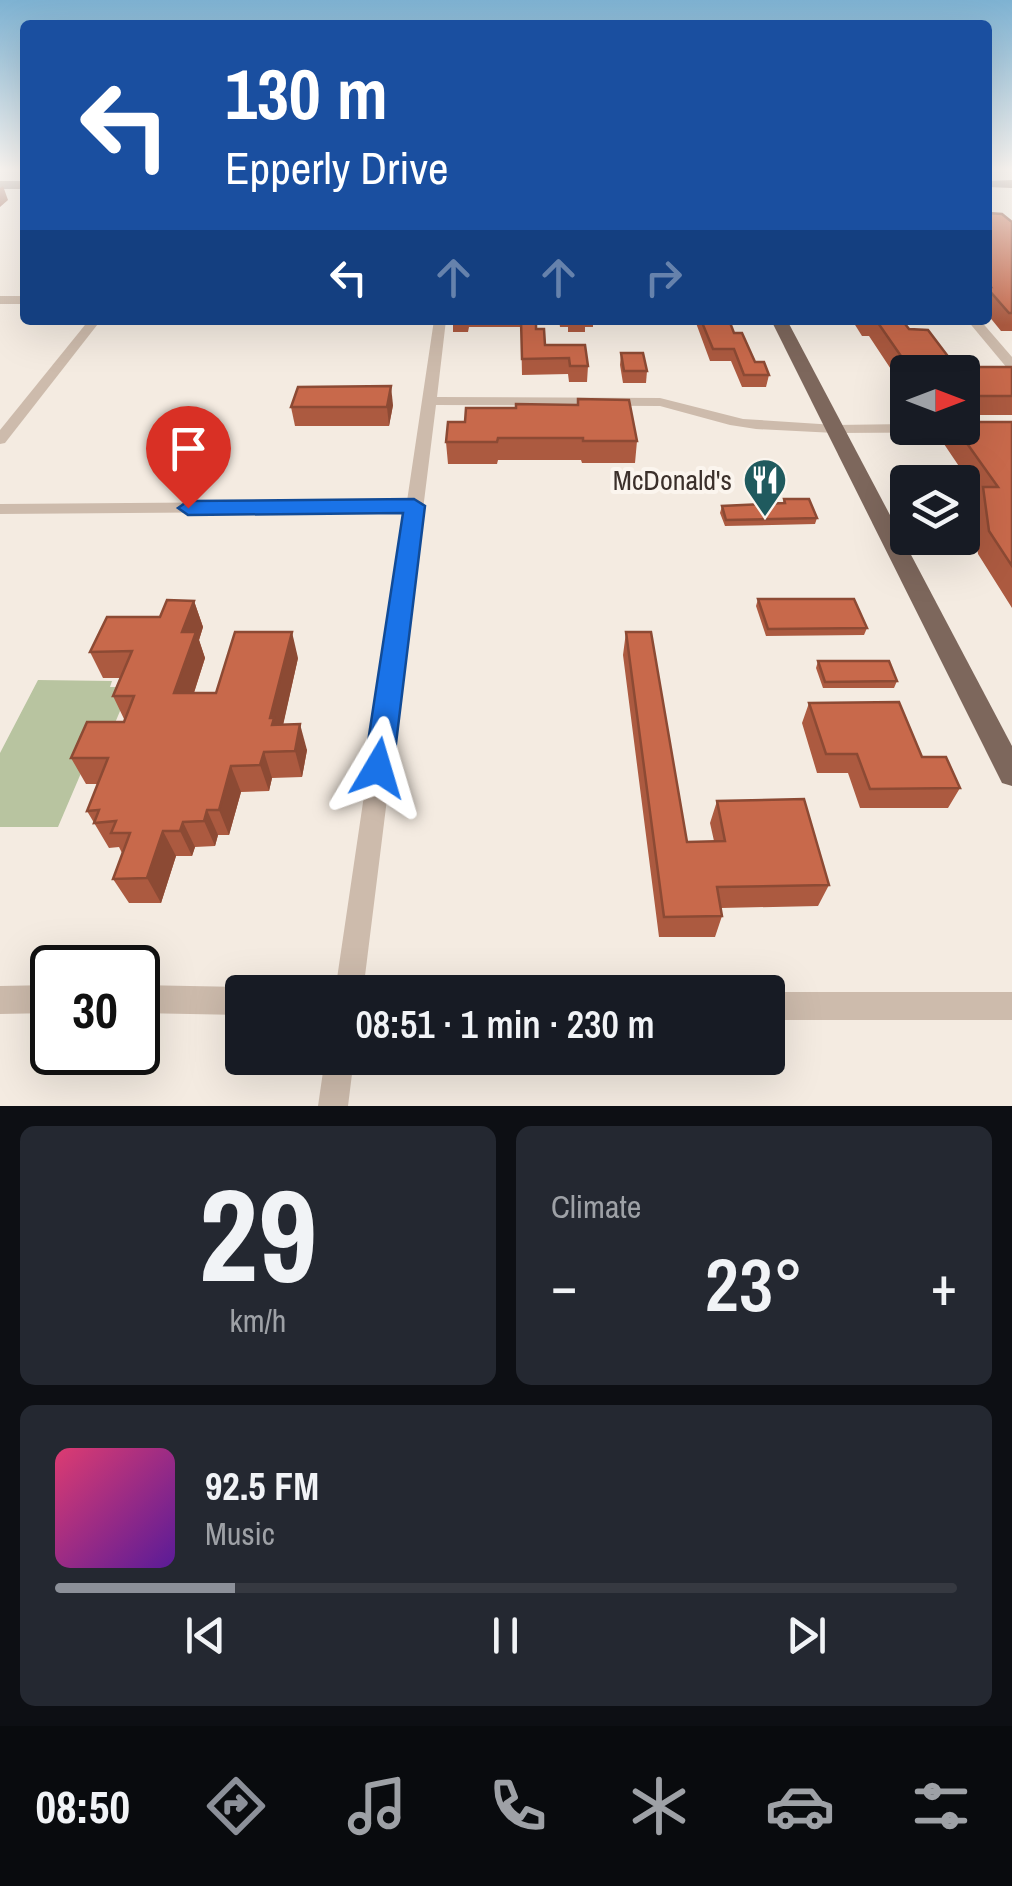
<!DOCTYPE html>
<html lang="en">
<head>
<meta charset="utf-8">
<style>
  body { margin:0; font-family:"Archivo Narrow",sans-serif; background:#242831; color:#f1f3f6; height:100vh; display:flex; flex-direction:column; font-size:38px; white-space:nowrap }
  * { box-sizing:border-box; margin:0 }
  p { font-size:32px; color:#9ea1a6 }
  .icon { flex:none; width:55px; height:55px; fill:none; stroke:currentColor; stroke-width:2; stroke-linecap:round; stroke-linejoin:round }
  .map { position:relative; height:1106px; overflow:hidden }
  .panel { display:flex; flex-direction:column; gap:20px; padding:20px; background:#0d0f14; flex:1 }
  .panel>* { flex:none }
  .guide { position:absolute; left:20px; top:20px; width:972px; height:305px; border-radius:10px; box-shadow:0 10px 40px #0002; background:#1a4fa0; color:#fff; overflow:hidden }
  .needle { width:65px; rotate:90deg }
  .fabs { position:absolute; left:890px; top:355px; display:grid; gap:20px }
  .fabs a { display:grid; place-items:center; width:90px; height:90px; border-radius:10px; background:#171b24; box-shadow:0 10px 40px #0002; font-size:50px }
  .speed { position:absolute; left:30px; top:945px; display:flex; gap:20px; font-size:50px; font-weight:700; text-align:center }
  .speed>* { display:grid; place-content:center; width:130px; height:130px; border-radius:50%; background:#171b24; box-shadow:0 10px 40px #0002; line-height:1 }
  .speed .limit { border:5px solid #111; border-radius:15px; background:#fff; color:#111 }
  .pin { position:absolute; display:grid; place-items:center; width:85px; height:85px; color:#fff; margin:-102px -42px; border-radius:50% 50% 50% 0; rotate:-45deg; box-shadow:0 0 10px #0007 }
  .pin .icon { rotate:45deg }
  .me { position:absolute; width:110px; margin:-55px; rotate:7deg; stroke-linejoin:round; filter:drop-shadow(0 0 8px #0008) }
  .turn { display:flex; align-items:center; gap:35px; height:210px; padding:0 40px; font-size:45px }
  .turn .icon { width:130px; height:130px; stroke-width:2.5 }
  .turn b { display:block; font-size:70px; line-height:85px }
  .lanes { display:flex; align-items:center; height:95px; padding:0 40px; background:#0003; justify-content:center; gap:50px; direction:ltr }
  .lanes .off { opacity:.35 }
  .big { font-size:75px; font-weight:600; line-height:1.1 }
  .panel .widget { flex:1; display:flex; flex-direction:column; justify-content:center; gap:15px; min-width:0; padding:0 35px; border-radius:15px; background:#242831 }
  .panel .dial { align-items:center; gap:0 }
  .dial b { font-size:130px; line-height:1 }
  .song { display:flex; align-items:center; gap:30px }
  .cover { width:120px; height:120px; border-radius:15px; background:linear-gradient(135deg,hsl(340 70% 55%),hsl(270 70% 35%)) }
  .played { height:10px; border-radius:5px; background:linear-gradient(90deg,#8c9099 20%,#363941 20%) }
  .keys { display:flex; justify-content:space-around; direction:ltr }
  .heat { display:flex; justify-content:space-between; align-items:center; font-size:55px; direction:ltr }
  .panel .tiles { flex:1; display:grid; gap:20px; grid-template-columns:1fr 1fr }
  .widget:last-child { grid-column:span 2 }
  .trip { position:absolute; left:225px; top:975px; width:560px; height:100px; border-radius:10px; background:#171b24; box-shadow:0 10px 40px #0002; font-weight:600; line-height:100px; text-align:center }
  .dock { display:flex; height:160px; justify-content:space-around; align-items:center; background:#090b0e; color:#9ea1a6 }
  .dock .icon { width:70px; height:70px }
  .dock .selected { color:#8c9099 }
  .dock b { font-size:45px; color:#f1f3f6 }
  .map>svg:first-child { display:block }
</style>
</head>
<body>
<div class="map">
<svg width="1012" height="1106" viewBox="0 0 1012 1106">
  <rect width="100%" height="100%" fill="#f4ebe1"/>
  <!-- green -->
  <polygon fill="#b8c4a0" points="38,680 112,681 110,687 130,687 115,723 93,745 58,827 0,827 0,753"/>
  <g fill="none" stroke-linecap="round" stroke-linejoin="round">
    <!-- minor -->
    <g fill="#cdbbac" fill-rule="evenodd">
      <rect x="0" y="296" width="25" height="8"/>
      <polygon points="89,320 101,320 5,443 0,444 0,430"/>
      <polygon points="434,320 446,320 437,397 660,398 743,419 835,425 908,424 908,428 1012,424 1012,432 835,433 756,429 730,425 660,406 436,405 363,992 335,992 406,511 0,514 0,504 407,501"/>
      <polygon points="967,320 980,320 1012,357 1012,369 1007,368"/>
      <polygon points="52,985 52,1013 0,1014 0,986"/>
      <polygon points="138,985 242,987 252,992 242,992 242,1015 138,1013"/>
      <polygon points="767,992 1012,992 1012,1020 768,1020"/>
      <polygon points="325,1058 354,1058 348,1106 318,1106"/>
    </g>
    <!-- major -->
    <g fill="#7d675c" fill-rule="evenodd">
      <polygon points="1012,180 1012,188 988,187 988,181"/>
      <rect x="0" y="181" width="25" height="8"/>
      <polygon points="771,320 787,320 1012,746 1012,786 1002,783"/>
    </g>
  </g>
  <!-- wall -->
  <g fill="#ac5a40">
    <polygon points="988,213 1012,222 1012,331 1001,331 988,315"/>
    <polygon points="453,320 536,320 536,329 545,345 588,366 587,382 569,382 568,374 522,375 521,327 469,327 468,332 453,332"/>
    <polygon points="559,320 593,320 593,327 585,327 585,332 568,332 568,327 560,327"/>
    <polygon points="697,320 729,320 734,333 755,362 769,375 766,387 742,387 731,361 710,361 696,323"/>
    <polygon points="852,320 906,320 903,320 909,329 956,367 1012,367 1012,415 962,415 962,372 908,372 908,395 869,336 862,336"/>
    <polygon points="621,353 647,371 646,383 623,383 620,365"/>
    <polygon points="578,399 637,441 635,463 582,463 581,460 498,460 497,464 448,464 446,442 465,422 516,408 577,405"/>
    <polygon points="393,405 389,426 295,426 291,407"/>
    <polygon points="1012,422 1012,608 978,554 972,509 979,496 944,444 951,428"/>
    <polygon points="784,499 817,518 815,524 725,526 720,513 722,506 783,503"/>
    <polygon points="758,599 867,628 864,635 766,636 756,606"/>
    <polygon points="194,601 203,627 199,640 205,658 194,693 216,693 298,658 283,724 307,750 302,777 272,778 269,791 241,792 229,835 218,835 215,846 195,847 192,856 176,856 161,903 129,903 113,879 122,853 119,847 109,848 87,811 98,784 86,784 71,758 125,721 113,696 121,678 103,678 90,652"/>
    <polygon points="626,632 687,842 714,841 710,823 717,801 829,885 818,906 721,908 722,916 715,937 659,937 623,655"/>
    <polygon points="818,661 897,681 894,688 823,688 816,668"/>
    <polygon points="809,703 922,757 960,788 948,808 860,808 848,773 817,773 802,723"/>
  </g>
  <!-- shaded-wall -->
  <g fill="#8c4a34">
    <polygon points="3,186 8,200 0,207 0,188"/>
    <polygon points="391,386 393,405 389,426 387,407"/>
    <polygon points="194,601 203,627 199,640 205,658 185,720 174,693 182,632"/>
    <polygon points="292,632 298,658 280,739 270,718"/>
    <polygon points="300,724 307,750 302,777 295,751"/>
    <polygon points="264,752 272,778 269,791 260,765"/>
    <polygon points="231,766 241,792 229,835 219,810"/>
    <polygon points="207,810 218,835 215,846 204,821"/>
    <polygon points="183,822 195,847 192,856 180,831"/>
    <polygon points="163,831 176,856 161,903 147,878"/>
  </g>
  <!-- building -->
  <g fill="#c8694b" stroke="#8c4a34" stroke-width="2.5">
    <polygon points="988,213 1002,214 1012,222 1012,313 1009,313 988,289 988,287 991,287 988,283"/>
    <polygon points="521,320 536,320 536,329 544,329 545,345 585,345 588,366 570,366 569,358 522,359"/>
    <polygon points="701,320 729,320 734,333 742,333 755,362 764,362 769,375 744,375 734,349 713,349"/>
    <polygon points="876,320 902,320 909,329 928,330 956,367 1012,367 1012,396 962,396 962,372 912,372"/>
    <polygon points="621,353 643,353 647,371 624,371"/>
    <polygon points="391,386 387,407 291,407 298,387"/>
    <polygon points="578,399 629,400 637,441 583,441 583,438 498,438 497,442 446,442 448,422 465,422 466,408 516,408 516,404 578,405"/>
    <polygon points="962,422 1012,422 1012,566 989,531 983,487 998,487 956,428 962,428"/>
    <polygon points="784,499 809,499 817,518 726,520 722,506 785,503"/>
    <polygon points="758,599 854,599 867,628 768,629"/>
    <polygon points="167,600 194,601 182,632 196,632 174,693 216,693 235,632 292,632 270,718 274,718 272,725 300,724 295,751 264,752 260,765 231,766 219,810 207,810 204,821 183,822 180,831 163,831 147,878 113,879 130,833 111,833 116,821 94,823 99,810 87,811 108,758 71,758 87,722 124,722 134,696 113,696 132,651 90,652 107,617 160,617"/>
    <polygon points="626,632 651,632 687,842 725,841 717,801 804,799 829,885 717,887 722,916 664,917"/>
    <polygon points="818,661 889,661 897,681 825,682"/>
    <polygon points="899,702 922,757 946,757 960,788 870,789 857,754 826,754 809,703"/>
  </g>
  <!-- sky -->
  <linearGradient id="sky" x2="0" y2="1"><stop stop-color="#7eb2d2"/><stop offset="0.52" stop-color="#faf6f2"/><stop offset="1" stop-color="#faf6f2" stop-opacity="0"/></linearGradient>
  <rect width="1012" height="325" fill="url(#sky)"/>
  <!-- route -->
  <polygon fill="#1a73e8" stroke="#114b97" stroke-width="2.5" points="414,499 425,506 393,768 389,777 378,781 368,777 364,768 403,513 188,515 178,508 188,501"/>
  <!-- icons -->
  <defs>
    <g id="restaurant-pin" transform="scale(2.25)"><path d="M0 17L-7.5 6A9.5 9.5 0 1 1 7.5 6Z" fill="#1f5a5e" stroke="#fbf5ee"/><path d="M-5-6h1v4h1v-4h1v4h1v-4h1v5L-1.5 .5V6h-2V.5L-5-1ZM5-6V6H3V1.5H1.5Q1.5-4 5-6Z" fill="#fff"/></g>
  </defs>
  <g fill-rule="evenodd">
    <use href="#restaurant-pin" x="765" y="480"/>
  </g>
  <g text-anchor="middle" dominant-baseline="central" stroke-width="8" stroke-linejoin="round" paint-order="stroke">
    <!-- poi labels -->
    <g font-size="28" fill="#3b302b" stroke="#fbf5ee" text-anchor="end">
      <text x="732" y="480">McDonald's</text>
    </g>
  </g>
</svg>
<div class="fabs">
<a><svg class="needle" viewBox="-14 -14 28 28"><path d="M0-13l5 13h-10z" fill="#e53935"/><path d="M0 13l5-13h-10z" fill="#9ea1a6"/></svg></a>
<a><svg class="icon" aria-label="layers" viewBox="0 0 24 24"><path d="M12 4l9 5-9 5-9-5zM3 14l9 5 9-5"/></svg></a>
</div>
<div class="speed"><div class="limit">30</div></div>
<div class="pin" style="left:188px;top:508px;background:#d93025"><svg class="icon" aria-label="arrive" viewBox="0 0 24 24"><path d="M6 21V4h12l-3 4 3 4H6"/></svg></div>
<svg class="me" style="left:378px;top:768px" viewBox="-20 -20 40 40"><path d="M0-17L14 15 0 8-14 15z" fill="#1a73e8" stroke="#fff" stroke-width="4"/></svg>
<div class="trip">08:51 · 1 min · 230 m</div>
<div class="guide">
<div class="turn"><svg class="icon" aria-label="left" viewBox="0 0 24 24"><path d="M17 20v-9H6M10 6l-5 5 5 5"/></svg><div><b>130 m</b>Epperly Drive</div></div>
<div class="lanes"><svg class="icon" aria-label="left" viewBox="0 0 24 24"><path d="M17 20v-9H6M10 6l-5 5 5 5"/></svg><svg class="icon off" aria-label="ahead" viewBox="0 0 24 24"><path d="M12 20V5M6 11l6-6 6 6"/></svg><svg class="icon off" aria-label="ahead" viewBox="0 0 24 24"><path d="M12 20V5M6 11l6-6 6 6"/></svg><svg class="icon off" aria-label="right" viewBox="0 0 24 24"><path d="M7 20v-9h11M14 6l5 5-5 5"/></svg></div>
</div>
</div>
<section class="panel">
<div class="tiles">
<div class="widget dial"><b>29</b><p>km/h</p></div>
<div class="widget"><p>Climate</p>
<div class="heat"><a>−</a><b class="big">23°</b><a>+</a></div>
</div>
<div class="widget">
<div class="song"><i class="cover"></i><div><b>92.5 FM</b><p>Music</p></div></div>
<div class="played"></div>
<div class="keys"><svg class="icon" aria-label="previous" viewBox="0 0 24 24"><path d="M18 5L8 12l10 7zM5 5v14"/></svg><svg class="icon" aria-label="pause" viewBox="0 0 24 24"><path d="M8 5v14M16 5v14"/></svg><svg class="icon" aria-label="next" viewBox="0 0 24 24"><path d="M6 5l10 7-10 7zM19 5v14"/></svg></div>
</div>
</div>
</section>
<nav class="dock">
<b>08:50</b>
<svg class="icon selected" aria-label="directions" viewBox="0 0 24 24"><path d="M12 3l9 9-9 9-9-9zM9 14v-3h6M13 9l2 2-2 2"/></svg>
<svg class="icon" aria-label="music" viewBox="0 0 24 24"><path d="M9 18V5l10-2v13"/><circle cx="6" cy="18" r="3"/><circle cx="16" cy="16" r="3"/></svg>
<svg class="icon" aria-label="phone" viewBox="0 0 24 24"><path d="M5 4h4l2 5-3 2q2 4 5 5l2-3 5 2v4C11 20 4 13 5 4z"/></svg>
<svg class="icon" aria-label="climate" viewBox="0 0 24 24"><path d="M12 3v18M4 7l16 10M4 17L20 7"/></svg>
<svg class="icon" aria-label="car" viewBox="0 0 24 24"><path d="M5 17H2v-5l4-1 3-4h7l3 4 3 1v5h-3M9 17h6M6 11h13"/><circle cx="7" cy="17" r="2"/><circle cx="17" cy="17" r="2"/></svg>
<svg class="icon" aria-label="filters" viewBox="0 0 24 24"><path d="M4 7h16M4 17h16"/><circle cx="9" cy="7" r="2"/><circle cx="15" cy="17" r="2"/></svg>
</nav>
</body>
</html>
